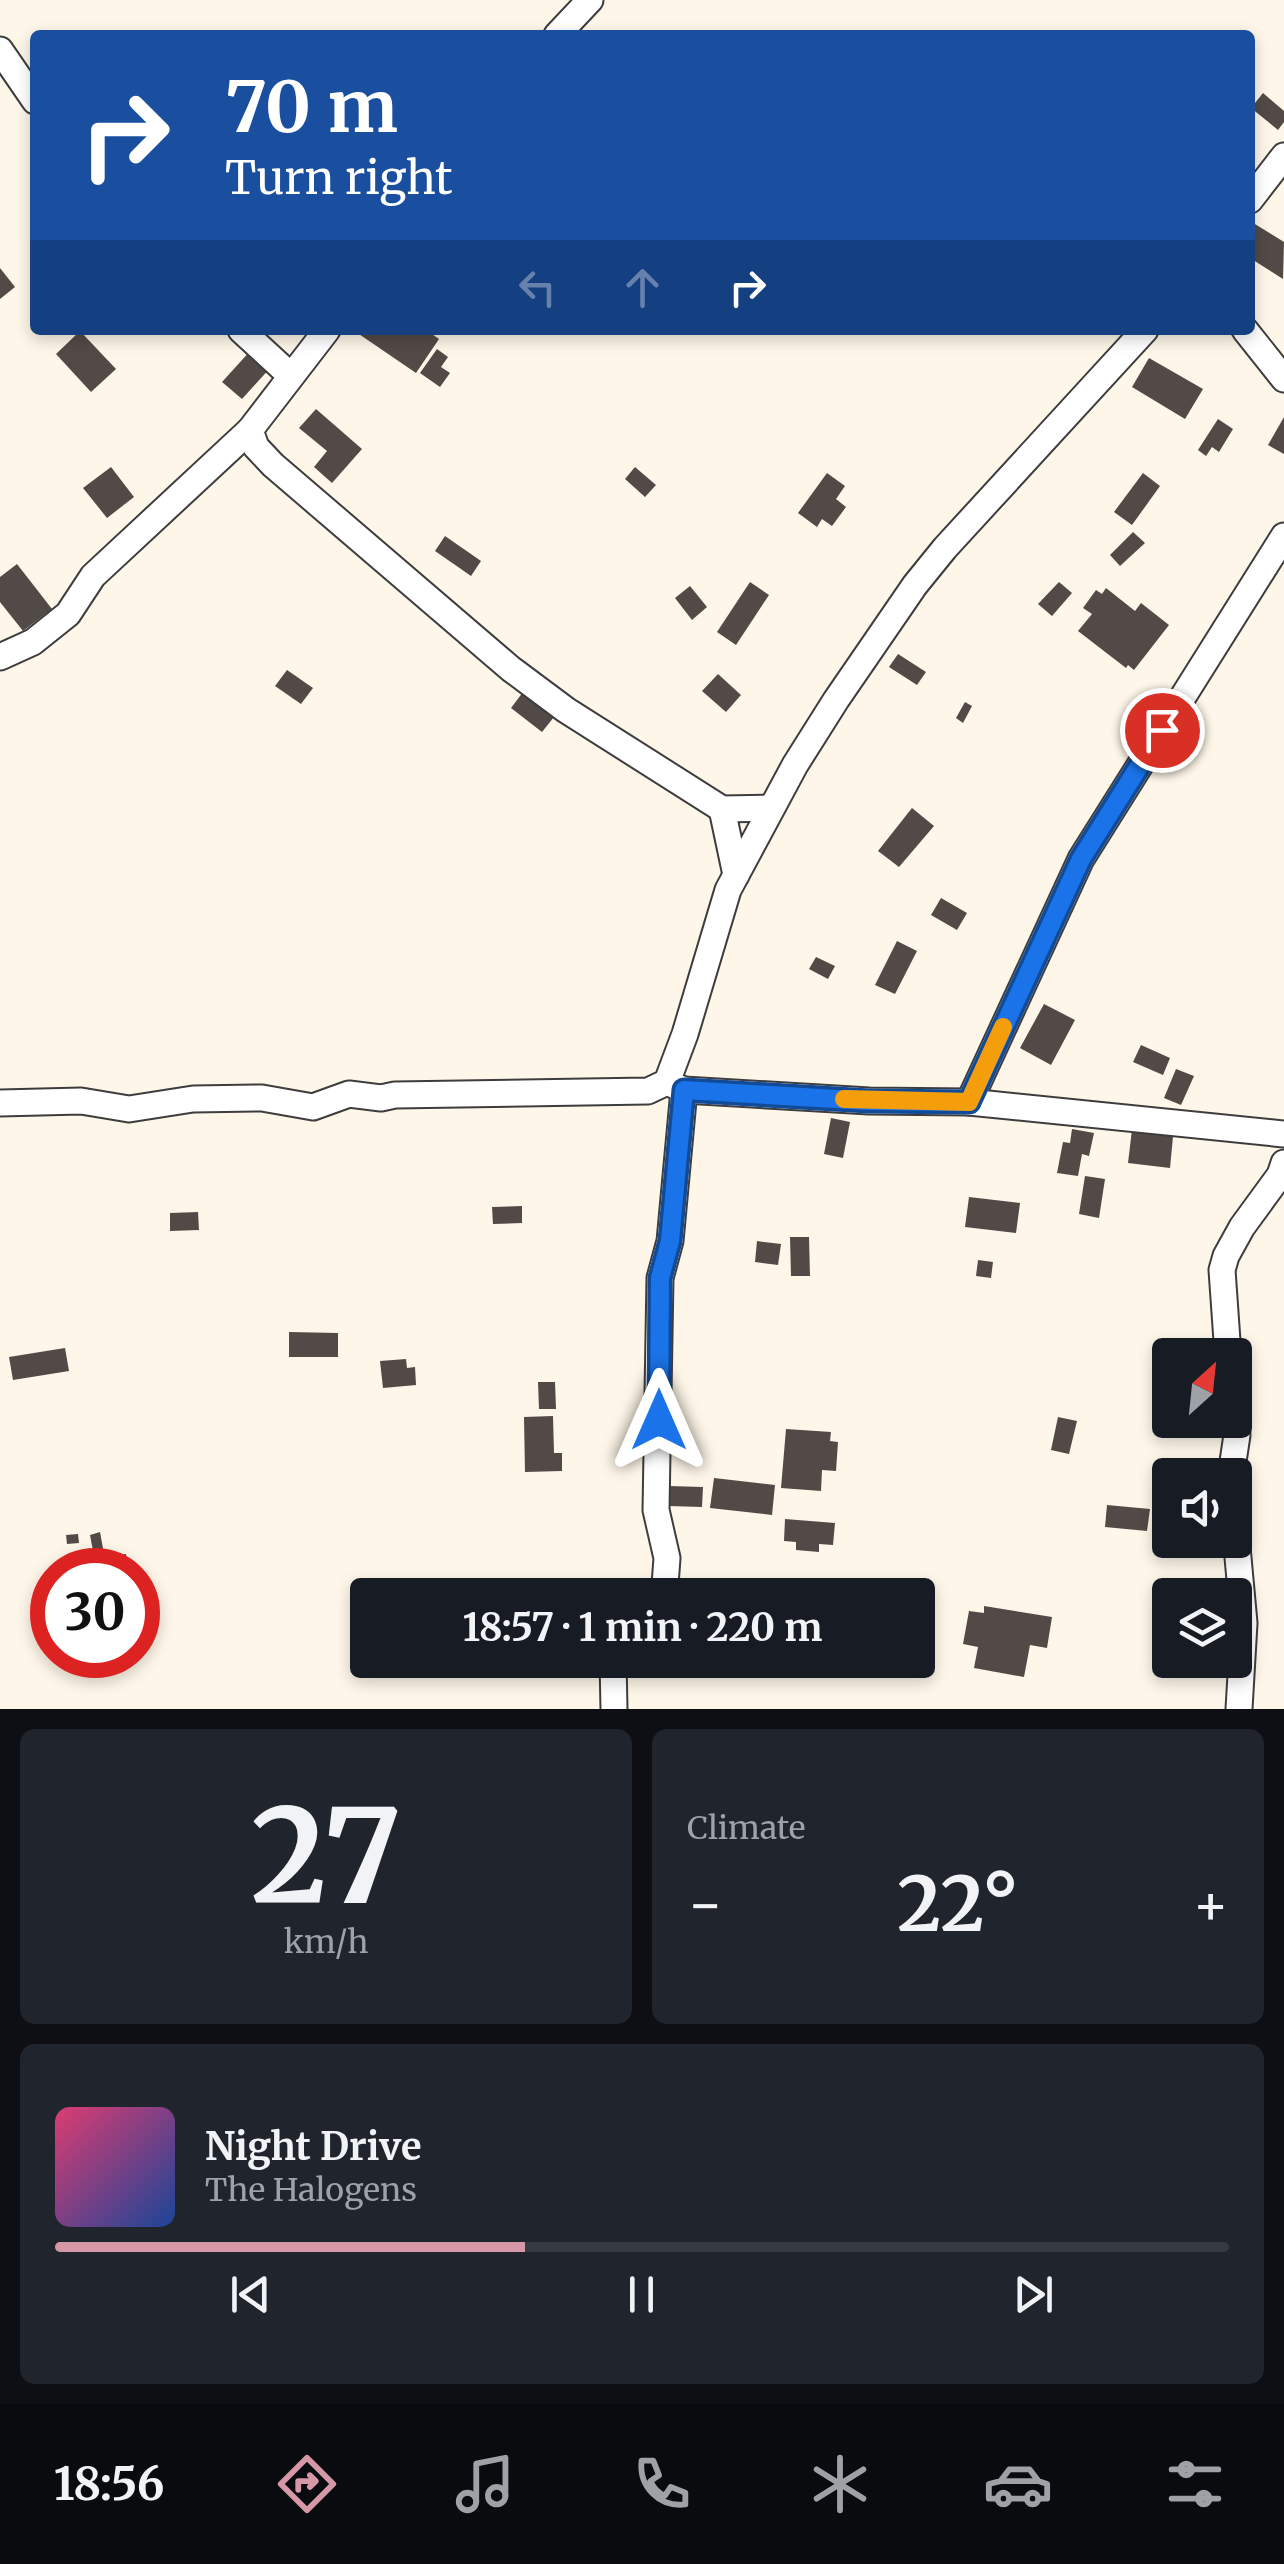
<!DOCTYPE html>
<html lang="en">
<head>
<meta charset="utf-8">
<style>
  body { margin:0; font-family:Merriweather,serif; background:#20242c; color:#f1f3f6; height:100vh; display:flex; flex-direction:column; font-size:38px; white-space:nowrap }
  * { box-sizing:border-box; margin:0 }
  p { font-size:32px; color:#9ea1a6 }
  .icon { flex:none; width:55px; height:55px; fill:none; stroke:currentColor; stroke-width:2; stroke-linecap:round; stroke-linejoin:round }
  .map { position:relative; height:1709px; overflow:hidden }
  .panel { display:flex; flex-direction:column; gap:20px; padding:20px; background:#0d0f14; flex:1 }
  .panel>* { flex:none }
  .guide { position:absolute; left:30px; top:30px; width:1225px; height:305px; border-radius:10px; box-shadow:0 5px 15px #0003; background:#1a4fa0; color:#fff; overflow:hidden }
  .needle { width:65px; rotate:27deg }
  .controls { position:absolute; left:1152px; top:1338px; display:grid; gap:20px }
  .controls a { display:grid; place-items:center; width:100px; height:100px; border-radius:10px; background:#171b24; box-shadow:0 5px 15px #0003; font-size:50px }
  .speed { position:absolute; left:30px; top:1548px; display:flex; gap:20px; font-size:50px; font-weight:700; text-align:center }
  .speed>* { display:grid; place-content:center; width:130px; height:130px; border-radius:50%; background:#171b24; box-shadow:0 5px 15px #0003; line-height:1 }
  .speed .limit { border:15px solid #d22; background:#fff; color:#111 }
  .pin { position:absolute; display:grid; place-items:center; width:85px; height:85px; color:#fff; margin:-42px; border:5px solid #fff; border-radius:50%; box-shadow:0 2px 10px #0007 }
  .me { position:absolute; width:110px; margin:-55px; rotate:0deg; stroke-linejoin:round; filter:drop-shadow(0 0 8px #0008) }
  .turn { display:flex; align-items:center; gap:35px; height:210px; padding:0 30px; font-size:45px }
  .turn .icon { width:130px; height:130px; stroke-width:2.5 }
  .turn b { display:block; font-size:70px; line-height:85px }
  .lanes { display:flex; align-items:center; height:95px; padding:0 30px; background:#0003; justify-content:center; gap:50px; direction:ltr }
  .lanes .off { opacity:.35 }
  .big { font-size:75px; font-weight:700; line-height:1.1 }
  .panel .tile { flex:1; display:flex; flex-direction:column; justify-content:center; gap:15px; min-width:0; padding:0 35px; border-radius:15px; background:#20242c }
  .panel .dial { align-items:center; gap:0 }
  .dial b { font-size:130px; line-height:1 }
  .song { display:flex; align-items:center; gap:30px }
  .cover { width:120px; height:120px; border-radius:15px; background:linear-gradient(135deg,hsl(340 70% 55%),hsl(220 70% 35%)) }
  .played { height:10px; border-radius:5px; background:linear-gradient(90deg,#d698a6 40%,#363941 40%) }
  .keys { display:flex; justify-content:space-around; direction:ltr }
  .heat { display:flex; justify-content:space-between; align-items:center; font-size:55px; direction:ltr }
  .panel .tiles { flex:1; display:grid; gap:20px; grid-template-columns:1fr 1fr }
  .tile:last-child { grid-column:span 2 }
  .trip { position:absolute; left:350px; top:1578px; width:585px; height:100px; border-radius:10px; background:#171b24; box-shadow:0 5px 15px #0003; font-weight:700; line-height:100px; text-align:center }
  .tab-bar { display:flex; height:160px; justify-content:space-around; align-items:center; background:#090b0e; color:#9ea1a6 }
  .tab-bar .icon { width:70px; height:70px }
  .tab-bar .active { color:#d698a6 }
  .tab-bar b { font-size:45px; color:#f1f3f6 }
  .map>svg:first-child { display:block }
</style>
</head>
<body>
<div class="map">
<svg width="1284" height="1709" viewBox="0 0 1284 1709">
  <rect width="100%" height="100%" fill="#fef6e8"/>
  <!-- building -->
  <g fill="#524a47">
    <polygon points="1263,93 1284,111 1284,122 1278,130 1251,108"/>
    <polygon points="1250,221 1284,242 1283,279 1250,258"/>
    <polygon points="0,268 15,287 0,299"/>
    <polygon points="353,330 426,330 439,339 416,373"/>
    <polygon points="80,331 116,369 91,392 56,354"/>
    <polygon points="252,349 272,366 242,399 222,382"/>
    <polygon points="437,349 448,357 441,367 450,373 440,387 420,373"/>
    <polygon points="1149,358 1203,389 1185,419 1132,387"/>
    <polygon points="316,409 362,449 332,483 314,467 327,451 299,428"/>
    <polygon points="1284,417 1284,454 1268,445"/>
    <polygon points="1218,419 1233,429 1219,452 1212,447 1206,456 1198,450"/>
    <polygon points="111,467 134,497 107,518 83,488"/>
    <polygon points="635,467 656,485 645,497 625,479"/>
    <polygon points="827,473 845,486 836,499 846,507 832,526 822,519 817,527 798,513"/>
    <polygon points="1143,473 1160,486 1132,525 1114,512"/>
    <polygon points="1133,532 1145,543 1120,566 1110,555"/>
    <polygon points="445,536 481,561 471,576 435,551"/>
    <polygon points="17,564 52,609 23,631 0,602 0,577"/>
    <polygon points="750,582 769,595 736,645 717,632"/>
    <polygon points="1059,582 1072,593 1052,616 1038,604"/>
    <polygon points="690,586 707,607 692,620 675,598"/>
    <polygon points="1106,588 1135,611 1141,603 1169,625 1134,670 1128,665 1126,668 1078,631 1092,614 1083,608 1096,590 1102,594"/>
    <polygon points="898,654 926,672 917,685 889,667"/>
    <polygon points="287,670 313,688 301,704 275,686"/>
    <polygon points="718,674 741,695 726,712 702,691"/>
    <polygon points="523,692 554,717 542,732 511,708"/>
    <polygon points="965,702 972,706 963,723 956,718"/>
    <polygon points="912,808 934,826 899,867 878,851"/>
    <polygon points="941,898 967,913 957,930 931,915"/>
    <polygon points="897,941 917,951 895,994 875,985"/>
    <polygon points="816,957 835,966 828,979 809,969"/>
    <polygon points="1044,1004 1075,1020 1051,1065 1020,1048"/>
    <polygon points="1141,1045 1170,1058 1163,1075 1133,1062"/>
    <polygon points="1176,1069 1194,1076 1181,1105 1164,1098"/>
    <polygon points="831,1118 850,1122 843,1158 824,1154"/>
    <polygon points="1133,1121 1174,1126 1170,1168 1128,1163"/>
    <polygon points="1072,1129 1094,1133 1089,1156 1082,1154 1078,1176 1057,1173 1063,1142 1070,1143"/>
    <polygon points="1085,1176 1105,1179 1099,1218 1079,1214"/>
    <polygon points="969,1197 1020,1203 1016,1233 965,1227"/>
    <polygon points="522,1206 522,1223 493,1224 492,1207"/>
    <polygon points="198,1212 199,1230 170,1231 170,1213"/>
    <polygon points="790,1237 809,1237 810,1276 791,1276"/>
    <polygon points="757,1241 781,1244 778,1265 755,1262"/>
    <polygon points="978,1260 993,1262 991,1278 976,1276"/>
    <polygon points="289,1332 338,1333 338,1357 289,1357"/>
    <polygon points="65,1348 69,1371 13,1380 9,1357"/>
    <polygon points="406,1359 407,1368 415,1367 416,1385 383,1388 380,1361"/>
    <polygon points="538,1382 555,1382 556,1409 539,1409"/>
    <polygon points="553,1416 554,1453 562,1453 562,1471 525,1472 524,1417"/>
    <polygon points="1058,1417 1077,1421 1069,1454 1051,1450"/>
    <polygon points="786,1429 831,1432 830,1441 838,1442 836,1471 822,1470 821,1491 781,1488"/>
    <polygon points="714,1478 775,1485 772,1515 710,1508"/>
    <polygon points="669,1486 703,1487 702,1507 668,1506"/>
    <polygon points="1107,1505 1150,1509 1147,1531 1105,1527"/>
    <polygon points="785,1519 835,1523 833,1545 819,1544 819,1552 796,1550 796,1542 784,1541"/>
    <polygon points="100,1532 104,1554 94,1556 90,1535"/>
    <polygon points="78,1534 79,1543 67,1544 66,1535"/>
    <polygon points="126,1554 128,1570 105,1570 104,1557"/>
    <polygon points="984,1606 1052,1617 1047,1648 1030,1645 1024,1677 974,1668 978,1647 963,1644 969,1611 984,1613"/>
    <polygon points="441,1660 474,1660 473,1671 441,1671"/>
    <polygon points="481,1660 505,1660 505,1667 481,1665"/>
  </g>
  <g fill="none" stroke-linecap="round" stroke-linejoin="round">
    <!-- minor casing -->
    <g stroke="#3d3d3d" stroke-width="29">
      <g id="minor">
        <polyline points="557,35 590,0"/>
        <polyline points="0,50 35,101"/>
        <polyline points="1250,200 1284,156"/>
        <polyline points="241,330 291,376"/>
        <polyline points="327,330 250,430 256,447 273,465 511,669 566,710 722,809 771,808"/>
        <polyline points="1245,330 1284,379"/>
        <polyline points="0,657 33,642 68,614 93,576 250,430"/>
        <polyline points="722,809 736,875"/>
        <polyline points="667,1082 684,1090 869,1101 969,1102 1284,1134"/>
        <polyline points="969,1102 1081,859 1284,536"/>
        <polyline points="0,1103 81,1101 129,1109 193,1099 262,1098 313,1107 349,1094 381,1098 395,1095 648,1091 667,1082 685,1034 728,890 795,765 836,700 915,585 945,548 1145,330"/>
        <polyline points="1228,1355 1222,1270 1226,1256 1242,1227 1280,1175 1284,1163"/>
        <polyline points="1231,1475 1237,1435 1235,1417"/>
        <polyline points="1235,1525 1244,1623 1239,1709"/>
        <polyline points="659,1595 665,1585 667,1558 656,1510 660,1278 670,1241 684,1090"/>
        <polyline points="613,1660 614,1709"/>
      </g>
    </g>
    <!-- minor -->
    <use href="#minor" stroke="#fff" stroke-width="25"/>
  </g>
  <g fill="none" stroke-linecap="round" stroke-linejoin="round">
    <!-- route casing -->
    <g stroke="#114b97" stroke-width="25">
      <polyline id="route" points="659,1420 660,1278 670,1241 684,1090 869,1101 969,1102 1081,859 1162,730"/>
    </g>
    <!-- route -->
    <use href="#route" stroke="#1a73e8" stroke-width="18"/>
    <!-- slow -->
    <polyline stroke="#f59e0b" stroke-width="18" points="844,1099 969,1102 1003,1027"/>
  </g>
</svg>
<div class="controls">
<a><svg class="needle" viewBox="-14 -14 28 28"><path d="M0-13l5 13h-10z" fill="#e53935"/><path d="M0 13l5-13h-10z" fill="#9ea1a6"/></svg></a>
<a><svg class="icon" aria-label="sound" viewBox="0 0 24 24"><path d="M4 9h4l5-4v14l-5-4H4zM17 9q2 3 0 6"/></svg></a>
<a><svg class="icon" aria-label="layers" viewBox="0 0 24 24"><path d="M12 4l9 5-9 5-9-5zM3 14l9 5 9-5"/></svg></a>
</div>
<div class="speed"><div class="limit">30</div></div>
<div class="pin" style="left:1162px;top:730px;background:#d93025"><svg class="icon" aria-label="arrive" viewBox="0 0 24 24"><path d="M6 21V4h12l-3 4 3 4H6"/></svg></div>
<svg class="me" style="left:659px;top:1420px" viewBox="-20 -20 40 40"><path d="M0-17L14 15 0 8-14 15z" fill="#1a73e8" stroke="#fff" stroke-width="4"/></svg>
<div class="trip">18:57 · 1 min · 220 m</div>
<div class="guide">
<div class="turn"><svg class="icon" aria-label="right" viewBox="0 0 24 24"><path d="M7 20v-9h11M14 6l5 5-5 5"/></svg><div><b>70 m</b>Turn right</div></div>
<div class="lanes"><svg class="icon off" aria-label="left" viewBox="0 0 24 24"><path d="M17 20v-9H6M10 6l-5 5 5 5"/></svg><svg class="icon off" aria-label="ahead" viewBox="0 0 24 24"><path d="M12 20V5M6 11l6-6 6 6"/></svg><svg class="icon" aria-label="right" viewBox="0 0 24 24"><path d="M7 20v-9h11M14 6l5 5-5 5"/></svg></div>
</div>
</div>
<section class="panel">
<div class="tiles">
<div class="tile dial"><b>27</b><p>km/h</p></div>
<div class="tile"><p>Climate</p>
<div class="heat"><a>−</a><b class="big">22°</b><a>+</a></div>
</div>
<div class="tile">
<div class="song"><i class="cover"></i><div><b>Night Drive</b><p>The Halogens</p></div></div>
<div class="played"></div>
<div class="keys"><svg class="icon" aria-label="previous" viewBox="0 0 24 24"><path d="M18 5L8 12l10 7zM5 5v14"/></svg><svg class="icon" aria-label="pause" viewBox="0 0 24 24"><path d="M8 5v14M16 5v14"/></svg><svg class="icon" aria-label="next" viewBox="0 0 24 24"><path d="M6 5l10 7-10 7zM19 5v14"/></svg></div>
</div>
</div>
</section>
<nav class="tab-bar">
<b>18:56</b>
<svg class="icon active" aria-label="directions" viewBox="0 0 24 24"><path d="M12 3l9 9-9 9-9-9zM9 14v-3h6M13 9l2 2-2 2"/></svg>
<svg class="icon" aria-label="music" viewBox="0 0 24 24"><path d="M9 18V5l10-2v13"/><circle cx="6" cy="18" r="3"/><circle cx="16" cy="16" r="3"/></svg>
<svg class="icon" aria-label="phone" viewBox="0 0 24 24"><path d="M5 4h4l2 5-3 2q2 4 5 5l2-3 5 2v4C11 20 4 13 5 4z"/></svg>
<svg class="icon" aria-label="climate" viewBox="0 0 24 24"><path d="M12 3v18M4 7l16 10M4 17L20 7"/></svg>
<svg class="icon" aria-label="car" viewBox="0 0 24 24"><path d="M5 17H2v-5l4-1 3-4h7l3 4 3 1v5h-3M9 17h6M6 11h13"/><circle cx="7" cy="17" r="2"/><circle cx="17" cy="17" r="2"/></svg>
<svg class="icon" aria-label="filters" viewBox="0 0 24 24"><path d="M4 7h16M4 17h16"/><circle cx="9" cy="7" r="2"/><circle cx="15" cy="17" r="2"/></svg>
</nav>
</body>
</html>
